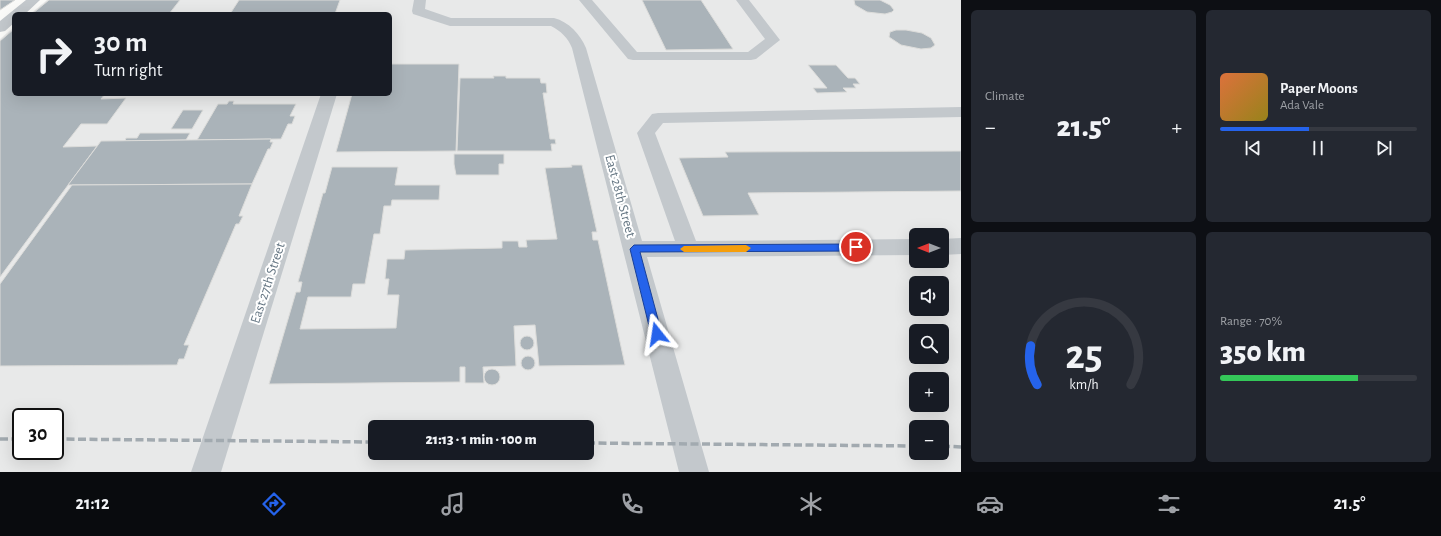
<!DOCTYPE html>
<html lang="en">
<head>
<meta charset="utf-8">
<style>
  body { margin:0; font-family:"Alegreya Sans",sans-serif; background:#242831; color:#f1f3f6; height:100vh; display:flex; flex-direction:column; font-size:15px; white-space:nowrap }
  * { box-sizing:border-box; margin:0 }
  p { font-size:13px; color:#9ea1a6 }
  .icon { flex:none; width:22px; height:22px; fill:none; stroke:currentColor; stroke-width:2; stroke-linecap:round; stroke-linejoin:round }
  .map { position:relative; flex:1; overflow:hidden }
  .drawer { display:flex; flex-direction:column; gap:10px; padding:10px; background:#0d0f14; width:480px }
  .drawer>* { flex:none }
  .hud { position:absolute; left:12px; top:12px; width:380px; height:84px; border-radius:6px; box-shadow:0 4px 16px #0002; background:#171b24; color:#f1f3f6; overflow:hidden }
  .needle { width:26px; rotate:270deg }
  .controls { position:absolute; left:909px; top:228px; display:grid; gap:8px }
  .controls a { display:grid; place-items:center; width:40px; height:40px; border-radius:6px; background:#171b24; box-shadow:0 4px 16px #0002; font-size:20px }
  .speed { position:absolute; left:12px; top:408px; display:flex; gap:8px; font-size:20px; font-weight:700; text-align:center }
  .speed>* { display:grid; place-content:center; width:52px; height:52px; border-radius:50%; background:#171b24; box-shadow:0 4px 16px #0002; line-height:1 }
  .speed .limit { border:2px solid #111; border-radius:6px; background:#fff; color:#111 }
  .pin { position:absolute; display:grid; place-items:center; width:34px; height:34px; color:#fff; margin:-17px; border:2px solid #fff; border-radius:50%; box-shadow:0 1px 4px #0007 }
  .me { position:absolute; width:44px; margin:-22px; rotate:345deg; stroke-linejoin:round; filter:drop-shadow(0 0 3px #0008) }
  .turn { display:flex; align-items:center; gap:14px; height:84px; padding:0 16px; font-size:18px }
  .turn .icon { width:52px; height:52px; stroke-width:2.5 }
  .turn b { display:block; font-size:28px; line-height:34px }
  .big { font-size:30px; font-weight:800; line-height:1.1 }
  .drawer .card { flex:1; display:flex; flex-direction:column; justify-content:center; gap:6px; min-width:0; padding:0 14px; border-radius:6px; background:#242831 }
  .drawer .dial { align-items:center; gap:0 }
  .dial svg { height:104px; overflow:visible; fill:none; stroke:#363941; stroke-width:7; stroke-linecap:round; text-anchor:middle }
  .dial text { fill:#f1f3f6; stroke:none }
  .song { display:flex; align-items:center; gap:12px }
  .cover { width:48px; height:48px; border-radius:6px; background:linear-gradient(135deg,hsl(20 70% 55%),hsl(50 70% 35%)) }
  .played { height:4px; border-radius:2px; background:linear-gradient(90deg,#2563eb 45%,#363941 45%) }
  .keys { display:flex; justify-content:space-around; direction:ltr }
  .heat { display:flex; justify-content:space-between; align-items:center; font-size:22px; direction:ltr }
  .charge { height:6px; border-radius:3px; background:linear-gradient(90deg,#34c759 70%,#363941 0) }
  .drawer .tiles { flex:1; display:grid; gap:10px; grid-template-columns:repeat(2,1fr) }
  .trip { position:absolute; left:368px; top:420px; width:226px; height:40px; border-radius:6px; background:#171b24; box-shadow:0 4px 16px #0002; font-weight:800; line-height:40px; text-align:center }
  .dock { display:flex; height:64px; justify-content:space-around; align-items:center; background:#090b0e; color:#9ea1a6 }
  .dock .icon { width:28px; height:28px }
  .dock .on { color:#2563eb }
  .dock b { font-size:18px; color:#f1f3f6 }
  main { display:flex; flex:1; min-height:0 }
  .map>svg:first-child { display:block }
</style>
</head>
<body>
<main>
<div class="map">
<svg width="961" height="472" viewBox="0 0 961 472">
  <rect width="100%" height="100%" fill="#fafaf8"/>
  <!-- built -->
  <path fill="#e8e9e9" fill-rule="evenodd" d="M 47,0 L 961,0 L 961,472 L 0,472 L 0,39 L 14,27 L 14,94 L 390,94 L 390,14 L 30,14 ZM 916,235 L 942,235 L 942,261 L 916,261 ZM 916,283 L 942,283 L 942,309 L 916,309 ZM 916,331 L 942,331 L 942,357 L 916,357 ZM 916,379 L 942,379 L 942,405 L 916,405 ZM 21,417 L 55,417 L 55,451 L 21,451 ZM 375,427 L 587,427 L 587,453 L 375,453 ZM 916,427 L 942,427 L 942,453 L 916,453 Z"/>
  <!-- building -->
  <g fill="#aab3b9" stroke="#dcdcda">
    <polygon points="0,0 15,0 0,10"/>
    <polygon points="49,0 180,0 169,14 32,14"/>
    <polygon points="239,0 340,0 335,14 230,14"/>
    <polygon points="642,0 701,0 733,49 666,50"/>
    <polygon points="854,0 880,0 890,5 894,10 892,12 885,14 867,12 855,5"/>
    <polygon points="14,29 14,94 105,94 101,99 126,98 107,124 81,124 63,147 97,146 0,277 0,41"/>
    <polygon points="896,30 906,30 922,33 931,38 935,45 931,48 921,49 901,45 889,37 890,32"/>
    <polygon points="390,64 459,64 456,151 336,152 352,94 390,94"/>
    <polygon points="808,65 836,65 848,78 855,78 860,84 853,84 856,88 843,88 847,92 817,93 813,88 827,88"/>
    <polygon points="493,76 506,76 506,78 540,78 541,83 546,83 547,93 543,93 550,139 555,139 556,144 551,144 552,151 457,151 460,78 494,78"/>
    <polygon points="229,101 234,101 233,104 296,104 290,116 295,116 292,124 288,124 281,139 197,140 218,104 227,104"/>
    <polygon points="183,110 203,110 192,129 171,129"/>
    <polygon points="140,133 190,133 186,140 125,141 126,138 137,138"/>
    <polygon points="271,139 270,142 273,142 270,149 268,149 252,184 68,185 101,141"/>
    <polygon points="961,151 961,191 748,193 759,215 703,216 679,158 728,157 725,152"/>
    <polygon points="454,154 504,154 504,164 499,164 499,175 456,175 454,164"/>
    <polygon points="571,165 582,165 597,232 592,232 593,240 598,240 625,365 539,366 535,325 514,326 516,366 483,367 484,383 465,383 465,367 460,367 460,382 269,384 296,292 300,292 302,282 298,282 323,193 325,193 332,167 398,167 395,185 440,185 439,200 392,200 391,206 384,206 380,234 374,234 365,284 353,284 351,297 308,297 300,329 396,328 399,295 387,295 389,279 385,279 387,259 404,259 405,250 502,248 502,241 518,241 519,247 527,247 526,240 557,239 545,168 572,167"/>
    <polygon points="252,184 239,216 243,216 239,224 236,224 184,345 189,345 184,359 179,359 177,365 0,366 0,284 72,185"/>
    <circle cx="527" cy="343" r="7"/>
    <circle cx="528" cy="363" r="7"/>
    <circle cx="492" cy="377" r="8"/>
  </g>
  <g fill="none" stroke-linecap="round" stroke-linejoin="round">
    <!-- minor -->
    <g fill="#c3c8cc" fill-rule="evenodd">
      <polygon points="26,0 40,0 25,14 14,14 14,23 5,31 0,32 0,21"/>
      <path d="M 414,0 L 426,0 L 425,9 L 451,18 L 554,18 C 569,22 580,34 586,48 L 642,241 L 675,241 L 637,133 L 652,114 L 658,113 L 961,107 L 961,117 L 663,123 L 655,133 L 696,241 L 916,239 L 916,255 L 647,257 L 709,472 L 679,472 L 572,48 C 568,38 561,31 551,26 L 450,26 L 413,14 L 412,11 Z"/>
      <polygon points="579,0 592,0 637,52 748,52 765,39 736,0 749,0 780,40 756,59 751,60 633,60 628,59"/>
      <polygon points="321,94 337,94 221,472 191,472"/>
      <polygon points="961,238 961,254 942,255 942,239"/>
    </g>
    <!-- rail -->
    <g stroke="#a2aab0" stroke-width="3.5" stroke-dasharray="8 3.5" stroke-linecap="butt">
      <polyline points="0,439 21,439"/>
      <polyline points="55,439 375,442"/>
      <polyline points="587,443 916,446"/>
      <polyline points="942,446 961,447"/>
    </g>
  </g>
  <!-- route -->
  <polygon fill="#2563eb" stroke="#184099" points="856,244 860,247 856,251 640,252 662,334 660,337 657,338 653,337 651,334 630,249 634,245"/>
  <!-- slow -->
  <polygon fill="#f59e0b" points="746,245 751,248 746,252 684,252 680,249 684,246"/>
  <g text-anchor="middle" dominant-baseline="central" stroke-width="4" stroke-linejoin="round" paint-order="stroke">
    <!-- street labels -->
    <g font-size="14" fill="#657683" stroke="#fff">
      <text transform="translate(620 196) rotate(75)">East 28th Street</text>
      <text transform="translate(268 283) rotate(-72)">East 27th Street</text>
    </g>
  </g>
</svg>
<div class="controls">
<a><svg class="needle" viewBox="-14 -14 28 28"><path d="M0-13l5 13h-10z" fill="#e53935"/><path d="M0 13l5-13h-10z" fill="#9ea1a6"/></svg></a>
<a><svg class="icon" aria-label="sound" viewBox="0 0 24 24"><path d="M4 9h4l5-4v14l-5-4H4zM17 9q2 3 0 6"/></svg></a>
<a><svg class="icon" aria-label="search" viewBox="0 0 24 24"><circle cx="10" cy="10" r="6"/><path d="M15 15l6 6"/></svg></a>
<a>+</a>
<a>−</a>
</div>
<div class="speed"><div class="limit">30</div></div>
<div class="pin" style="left:856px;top:247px;background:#d93025"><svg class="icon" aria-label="arrive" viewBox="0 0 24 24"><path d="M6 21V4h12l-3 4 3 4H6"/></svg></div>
<svg class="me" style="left:657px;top:334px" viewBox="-20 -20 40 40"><path d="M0-17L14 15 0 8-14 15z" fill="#2563eb" stroke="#fff" stroke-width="4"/></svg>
<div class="trip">21:13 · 1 min · 100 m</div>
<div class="hud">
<div class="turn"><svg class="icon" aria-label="right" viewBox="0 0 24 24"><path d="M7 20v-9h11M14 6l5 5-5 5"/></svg><div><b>30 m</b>Turn right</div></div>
</div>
</div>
<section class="drawer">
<div class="tiles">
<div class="card"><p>Climate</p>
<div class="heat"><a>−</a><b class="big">21.5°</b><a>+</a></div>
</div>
<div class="card">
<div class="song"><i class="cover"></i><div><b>Paper Moons</b><p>Ada Vale</p></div></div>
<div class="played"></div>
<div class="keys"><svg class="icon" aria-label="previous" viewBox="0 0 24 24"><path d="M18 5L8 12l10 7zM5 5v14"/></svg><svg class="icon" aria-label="pause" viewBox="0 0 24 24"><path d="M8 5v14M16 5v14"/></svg><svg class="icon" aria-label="next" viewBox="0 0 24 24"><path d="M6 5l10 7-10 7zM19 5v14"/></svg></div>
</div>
<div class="card dial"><svg viewBox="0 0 100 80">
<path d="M14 69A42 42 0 1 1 86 69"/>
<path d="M14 69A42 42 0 0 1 9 39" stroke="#2563eb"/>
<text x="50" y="56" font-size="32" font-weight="700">25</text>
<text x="50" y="72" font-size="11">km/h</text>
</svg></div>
<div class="card"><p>Range · 70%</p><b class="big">350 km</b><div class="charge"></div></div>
</div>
</section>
</main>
<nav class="dock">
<b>21:12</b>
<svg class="icon on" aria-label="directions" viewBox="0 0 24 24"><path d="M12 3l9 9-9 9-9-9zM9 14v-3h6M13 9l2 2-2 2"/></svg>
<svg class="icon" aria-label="music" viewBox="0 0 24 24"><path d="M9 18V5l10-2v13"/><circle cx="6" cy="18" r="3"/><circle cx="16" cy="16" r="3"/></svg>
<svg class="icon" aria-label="phone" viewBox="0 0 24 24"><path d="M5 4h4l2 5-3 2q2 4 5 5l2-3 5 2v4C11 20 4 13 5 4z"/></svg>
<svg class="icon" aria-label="climate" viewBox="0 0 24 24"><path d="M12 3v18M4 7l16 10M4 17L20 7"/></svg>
<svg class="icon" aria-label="car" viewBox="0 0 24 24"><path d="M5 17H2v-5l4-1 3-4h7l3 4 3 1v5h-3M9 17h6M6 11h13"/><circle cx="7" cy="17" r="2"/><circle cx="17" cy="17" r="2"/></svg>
<svg class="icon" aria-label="filters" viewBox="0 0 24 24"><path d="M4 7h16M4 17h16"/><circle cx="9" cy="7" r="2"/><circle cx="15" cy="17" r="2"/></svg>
<b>21.5°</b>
</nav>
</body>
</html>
